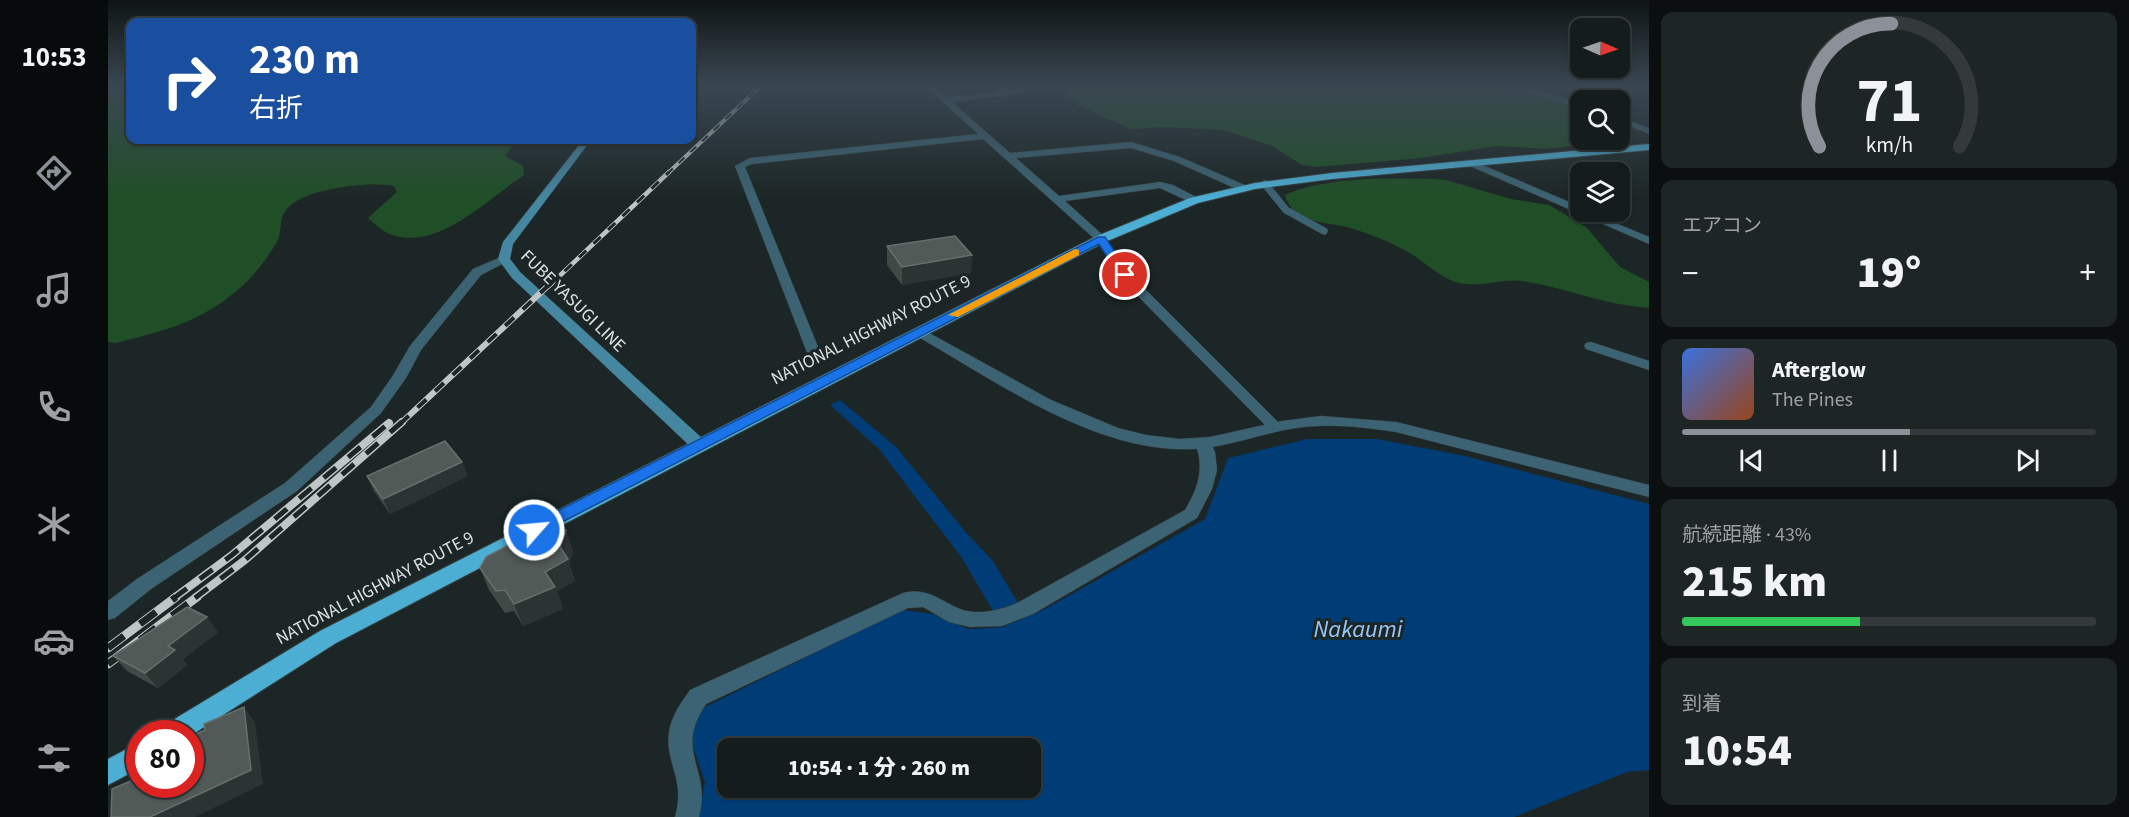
<!DOCTYPE html>
<html lang="ja">
<head>
<meta charset="utf-8">
<style>
  body { margin:0; font-family:"Source Sans 3","Noto Sans JP",sans-serif; background:#1e2525; color:#f1f3f6; height:100vh; display:flex; flex-direction:column; font-size:22px; white-space:nowrap }
  * { box-sizing:border-box; margin:0 }
  p { font-size:20px; color:#9da1a3 }
  .icon { flex:none; width:33px; height:33px; fill:none; stroke:currentColor; stroke-width:2; stroke-linecap:round; stroke-linejoin:round }
  .map { position:relative; flex:1; overflow:hidden }
  .drawer { display:flex; flex-direction:column; gap:12px; padding:12px; background:#0c0f0f; width:480px }
  .drawer>* { flex:none }
  .hud { position:absolute; left:18px; top:18px; width:570px; height:126px; border-radius:12px; box-shadow:0 2px 4px #0004,0 0 0 2px #343a3b; background:#1a4fa0; color:#fff; overflow:hidden }
  .needle { width:39px; rotate:92deg }
  .tools { position:absolute; left:1462px; top:18px; display:grid; gap:12px }
  .tools a { display:grid; place-items:center; width:60px; height:60px; border-radius:12px; background:#151c1c; box-shadow:0 2px 4px #0004,0 0 0 2px #343a3b; font-size:30px }
  .speed { position:absolute; left:18px; top:720px; display:flex; gap:12px; font-size:30px; font-weight:700; text-align:center }
  .speed>* { display:grid; place-content:center; width:78px; height:78px; border-radius:50%; background:#151c1c; box-shadow:0 2px 4px #0004,0 0 0 2px #343a3b; line-height:1 }
  .speed .limit { border:9px solid #d22; background:#fff; color:#111 }
  .pin { position:absolute; display:grid; place-items:center; width:51px; height:51px; color:#fff; margin:-26px; border:3px solid #fff; border-radius:50%; box-shadow:0 2px 6px #0007 }
  .me { position:absolute; width:66px; margin:-33px; rotate:63deg; stroke-linejoin:round; filter:drop-shadow(0 0 4px #0008) }
  .turn { display:flex; align-items:center; gap:21px; height:126px; padding:0 24px; font-size:27px }
  .turn .icon { width:78px; height:78px; stroke-width:2.5 }
  .turn b { display:block; font-size:42px; line-height:51px }
  .big { font-size:45px; font-weight:800; line-height:1.1 }
  .drawer .card { flex:1; display:flex; flex-direction:column; justify-content:center; gap:9px; min-width:0; padding:0 21px; border-radius:12px; background:#1e2525 }
  .drawer .dial { align-items:center; gap:0 }
  .dial svg { height:156px; overflow:visible; fill:none; stroke:#343a3b; stroke-width:7; stroke-linecap:round; text-anchor:middle }
  .dial text { fill:#f1f3f6; stroke:none }
  .song { display:flex; align-items:center; gap:18px }
  .cover { width:72px; height:72px; border-radius:9px; background:linear-gradient(135deg,hsl(220 70% 55%),hsl(20 70% 35%)) }
  .played { height:6px; border-radius:3px; background:linear-gradient(90deg,#8c9099 55%,#343a3b 55%) }
  .keys { display:flex; justify-content:space-around; direction:ltr }
  .heat { display:flex; justify-content:space-between; align-items:center; font-size:33px; direction:ltr }
  .charge { height:9px; border-radius:4px; background:linear-gradient(90deg,#34c759 43%,#343a3b 0) }
  .trip { position:absolute; left:609px; top:738px; width:324px; height:60px; border-radius:12px; background:#151c1c; box-shadow:0 2px 4px #0004,0 0 0 2px #343a3b; font-weight:800; line-height:60px; text-align:center }
  main { display:flex; flex:1; min-height:0 }
  .menu { display:flex; flex-direction:column; width:108px; justify-content:space-around; align-items:center; background:#080b0b; color:#9da1a3 }
  .menu .icon { width:42px; height:42px }
  .menu .selected { color:#8c9099 }
  .menu b { font-size:27px; color:#f1f3f6 }
  .map>svg:first-child { display:block }
</style>
</head>
<body>
<main>
<nav class="menu">
<b>10:53</b>
<svg class="icon selected" aria-label="directions" viewBox="0 0 24 24"><path d="M12 3l9 9-9 9-9-9zM9 14v-3h6M13 9l2 2-2 2"/></svg>
<svg class="icon" aria-label="music" viewBox="0 0 24 24"><path d="M9 18V5l10-2v13"/><circle cx="6" cy="18" r="3"/><circle cx="16" cy="16" r="3"/></svg>
<svg class="icon" aria-label="phone" viewBox="0 0 24 24"><path d="M5 4h4l2 5-3 2q2 4 5 5l2-3 5 2v4C11 20 4 13 5 4z"/></svg>
<svg class="icon" aria-label="climate" viewBox="0 0 24 24"><path d="M12 3v18M4 7l16 10M4 17L20 7"/></svg>
<svg class="icon" aria-label="car" viewBox="0 0 24 24"><path d="M5 17H2v-5l4-1 3-4h7l3 4 3 1v5h-3M9 17h6M6 11h13"/><circle cx="7" cy="17" r="2"/><circle cx="17" cy="17" r="2"/></svg>
<svg class="icon" aria-label="filters" viewBox="0 0 24 24"><path d="M4 7h16M4 17h16"/><circle cx="9" cy="7" r="2"/><circle cx="15" cy="17" r="2"/></svg>
</nav>
<div class="map">
<svg width="1541" height="817" viewBox="0 0 1541 817">
  <rect width="100%" height="100%" fill="#1c2626"/>
  <!-- green -->
  <g fill="#204f27">
    <path d="M 0,85 L 22,85 L 22,140 L 409,140 L 397,156 L 415,166 L 416,175 C 381,198 333,248 288,236 C 277,234 268,225 260,218 L 289,192 L 286,186 C 262,181 186,188 175,215 C 172,222 173,230 171,237 C 166,250 143,280 132,288 C 91,323 59,330 8,343 L 0,342 Z"/>
    <polygon points="963,85 1394,85 1473,106 1473,140 1512,140 1437,149 1388,146 1313,158 1207,167 1194,165 1164,146 1116,130 1057,127 1023,129 969,105 958,95 958,87"/>
    <path d="M 1326,179 L 1338,180 L 1403,199 L 1441,205 L 1478,227 L 1512,267 L 1541,282 L 1541,308 C 1498,305 1458,288 1415,281 C 1394,278 1373,288 1351,283 C 1335,279 1322,267 1308,257 C 1290,245 1267,236 1246,229 C 1222,221 1185,226 1177,195 C 1216,177 1282,178 1326,179 Z"/>
  </g>
  <!-- water -->
  <g fill="#003d77" fill-rule="evenodd">
    <polygon points="732,400 788,447 860,535 885,561 910,603 885,611 854,558 771,449 722,405"/>
    <path d="M 1199,439 L 1269,439 L 1357,456 L 1541,504 L 1541,770 L 1519,772 L 1406,817 L 590,817 L 597,783 L 583,740 L 591,710 L 794,610 L 824,614 L 860,629 L 895,627 L 939,608 L 1097,519 L 1120,458 ZM 620,748 L 922,748 L 922,788 L 620,788 Z"/>
  </g>
  <g fill="none" stroke-linecap="round" stroke-linejoin="round">
    <!-- service-far1 casing -->
    <g stroke="#374040" stroke-width="6">
      <g id="service-far1">
        <polyline points="1400,85 1473,105"/>
        <polyline points="906,92 935,85"/>
        <polyline points="1512,120 1541,131"/>
      </g>
    </g>
    <!-- service casing -->
    <g stroke="#374040" stroke-width="8">
      <polyline id="service" points="1157,184 1178,210 1216,231"/>
    </g>
    <!-- minor casing -->
    <g stroke="#374040" stroke-width="1">
      <g id="minor">
        <polygon points="816,85 825,85 839,97 892,92 882,85 892,85 903,91 903,95 900,95 844,102 902,153 1023,142 1072,157 1139,186 1139,190 1131,190 1066,161 1023,148 908,158 951,196 1052,182 1065,185 1090,198 1090,202 1082,202 1052,188 957,201 997,237 1021,273 1175,427 1172,430 1162,430 1012,278 989,241 875,139 644,164 637,167 712,352 710,355 700,355 627,166 642,158 870,134"/>
        <polygon points="1365,161 1473,207 1473,212 1481,212 1541,237 1541,244 1362,166 1362,162"/>
        <polygon points="396,256 402,259 400,261 373,275 313,350 298,378 273,413 189,491 43,589 7,618 0,620 0,601 29,579 177,483 263,407 284,377 302,346 365,269"/>
        <polygon points="1483,342 1541,361 1541,370 1478,349 1476,346 1478,343"/>
        <path d="M 1095,438 L 1101,439 L 1107,452 L 1109,470 L 1104,489 L 1089,518 L 925,614 L 894,626 L 862,627 L 841,622 L 815,607 L 800,608 L 598,704 C 565,752 604,768 591,817 L 567,817 C 578,779 557,764 561,733 C 563,716 573,703 582,690 L 795,593 C 819,587 831,600 852,609 C 870,616 894,610 911,602 L 1077,510 C 1090,489 1097,467 1087,443 Z"/>
      </g>
    </g>
    <!-- tertiary casing -->
    <g stroke="#374040" stroke-width="1">
      <path id="tertiary" d="M 812,328 L 943,400 L 1010,428 L 1038,435 L 1072,439 L 1102,437 L 1174,421 L 1213,416 L 1288,422 L 1541,485 L 1541,497 L 1288,432 C 1255,427 1221,423 1188,428 C 1154,433 1121,447 1086,449 C 988,454 888,381 807,335 L 805,332 L 807,329 Z"/>
    </g>
    <!-- secondary casing -->
    <g stroke="#374040" stroke-width="1">
      <polygon id="secondary" points="475,140 483,140 405,244 402,259 412,272 596,440 598,444 596,448 584,448 404,278 390,259 395,242"/>
    </g>
    <!-- trunk casing -->
    <g stroke="#374040" stroke-width="2">
      <g id="trunk">
        <polygon points="1541,144 1541,150 1224,179 1147,189 1090,203 997,242 228,643 82,736 82,734 52,734 55,726 212,631 989,236 1082,198 1147,183 1224,173"/>
        <polygon points="32,742 32,768 0,785 0,759"/>
      </g>
    </g>
    <!-- service-far1 -->
    <use href="#service-far1" stroke="#3c6373" stroke-width="5"/>
    <!-- service -->
    <use href="#service" stroke="#3c6373" stroke-width="7"/>
    <!-- minor -->
    <use href="#minor" fill="#3c6373" fill-rule="evenodd"/>
    <!-- tertiary -->
    <use href="#tertiary" fill="#3c6373" fill-rule="evenodd"/>
    <!-- secondary -->
    <use href="#secondary" fill="#4586a1" fill-rule="evenodd"/>
    <!-- trunk -->
    <use href="#trunk" fill="#4daed4" fill-rule="evenodd"/>
    <!-- rail-far4 casing -->
    <g stroke="#bec6c6" stroke-width="4">
      <polyline id="rail-far4" points="559,174 654,85"/>
    </g>
    <!-- rail-far3 casing -->
    <g stroke="#bec6c6" stroke-width="4.5">
      <polyline id="rail-far3" points="442,285 561,172"/>
    </g>
    <!-- rail-far2 casing -->
    <g stroke="#bec6c6" stroke-width="6">
      <polyline id="rail-far2" points="292,424 443,283"/>
    </g>
    <!-- rail-far1 casing -->
    <g stroke="#bec6c6" stroke-width="8">
      <g id="rail-far1">
        <polyline points="66,598 124,555 281,423"/>
        <polyline points="87,598 137,560 294,422"/>
      </g>
    </g>
    <!-- rail casing -->
    <g stroke="#bec6c6" stroke-width="9">
      <g id="rail">
        <polyline points="0,648 68,597"/>
        <polyline points="0,664 89,597"/>
      </g>
    </g>
    <!-- rail-far4 -->
    <use href="#rail-far4" stroke="#1c2626" stroke-width="2" stroke-dasharray="8" stroke-linecap="butt"/>
    <!-- rail-far3 -->
    <use href="#rail-far3" stroke="#1c2626" stroke-width="3" stroke-dasharray="10" stroke-linecap="butt"/>
    <!-- rail-far2 -->
    <use href="#rail-far2" stroke="#1c2626" stroke-width="4" stroke-dasharray="12" stroke-linecap="butt"/>
    <!-- rail-far1 -->
    <use href="#rail-far1" stroke="#1c2626" stroke-width="5" stroke-dasharray="16" stroke-linecap="butt"/>
    <!-- rail -->
    <use href="#rail" stroke="#1c2626" stroke-width="7" stroke-dasharray="20" stroke-linecap="butt"/>
  </g>
  <!-- wall -->
  <g fill="#414947">
    <polygon points="779,246 864,255 863,273 794,285 779,265"/>
    <polygon points="259,476 360,476 282,514 266,491"/>
    <polygon points="458,530 465,552 461,563 467,581 449,591 455,609 415,626 406,611 397,613 381,590 372,568"/>
    <polygon points="110,632 75,659 79,665 50,688 19,671 5,656"/>
  </g>
  <!-- shaded-wall -->
  <g fill="#2b3433">
    <polygon points="864,255 863,273 794,285 794,267"/>
    <polygon points="354,462 360,476 282,514 275,499"/>
    <polygon points="458,530 465,552 461,563 467,581 449,591 455,609 415,626 406,604 437,572 452,547"/>
    <polygon points="99,617 110,632 75,659 79,665 50,688 37,673 60,646"/>
    <polygon points="136,707 147,722 155,784 87,817 42,817"/>
  </g>
  <!-- building -->
  <g fill="#515a57" stroke="#676f6d" stroke-width="1.5">
    <polygon points="847,236 864,255 794,267 779,246"/>
    <polygon points="337,441 354,462 275,499 259,476"/>
    <polygon points="428,530 458,530 452,547 460,559 437,572 447,587 406,604 397,590 388,591 372,568 378,557"/>
    <polygon points="79,607 99,617 60,646 67,650 37,673 5,656"/>
    <polygon points="136,707 143,770 42,817 3,817 4,789 32,777 32,784 82,784 82,737 97,730 96,724"/>
  </g>
  <!-- sky -->
  <linearGradient id="sky" x2="0" y2="1"><stop stop-color="#0f1515"/><stop offset="0.43" stop-color="#3a4752"/><stop offset="1" stop-color="#3a4752" stop-opacity="0"/></linearGradient>
  <rect width="1541" height="199" fill="url(#sky)"/>
  <!-- route -->
  <polygon fill="#1a73e8" stroke="#114b97" stroke-width="1.5" points="990,237 997,237 1022,275 1020,278 1013,278 991,244 431,534 426,536 418,530 420,526"/>
  <!-- slow -->
  <polygon fill="#f59e0b" points="967,249 971,250 971,255 850,317 840,315"/>
  <g text-anchor="middle" dominant-baseline="central" stroke-width="6" stroke-linejoin="round" paint-order="stroke">
    <!-- street labels -->
    <g font-size="18" fill="#dbe2e2" stroke="#1c2626">
      <text transform="translate(465 301) rotate(44)">FUBE YASUGI LINE</text>
      <text transform="translate(763 330) rotate(-27)">NATIONAL HIGHWAY ROUTE 9</text>
      <text transform="translate(267 588) rotate(-28)">NATIONAL HIGHWAY ROUTE 9</text>
    </g>
    <!-- near-water labels -->
    <g font-size="24" font-style="italic" fill="#9ac5f8" stroke="#1c2626">
      <text x="1250" y="629">Nakaumi</text>
    </g>
  </g>
</svg>
<div class="tools">
<a><svg class="needle" viewBox="-14 -14 28 28"><path d="M0-13l5 13h-10z" fill="#e53935"/><path d="M0 13l5-13h-10z" fill="#9da1a3"/></svg></a>
<a><svg class="icon" aria-label="search" viewBox="0 0 24 24"><circle cx="10" cy="10" r="6"/><path d="M15 15l6 6"/></svg></a>
<a><svg class="icon" aria-label="layers" viewBox="0 0 24 24"><path d="M12 4l9 5-9 5-9-5zM3 14l9 5 9-5"/></svg></a>
</div>
<div class="speed"><div class="limit">80</div></div>
<div class="pin" style="left:1017px;top:275px;background:#d93025"><svg class="icon" aria-label="arrive" viewBox="0 0 24 24"><path d="M6 21V4h12l-3 4 3 4H6"/></svg></div>
<svg class="me" style="left:426px;top:530px" viewBox="-20 -20 40 40"><circle r="17" fill="#1a73e8" stroke="#fff" stroke-width="3"/><path d="M0-11L8 9 0 5-8 9z" fill="#fff"/></svg>
<div class="trip">10:54 · 1 分 · 260 m</div>
<div class="hud">
<div class="turn"><svg class="icon" aria-label="right" viewBox="0 0 24 24"><path d="M7 20v-9h11M14 6l5 5-5 5"/></svg><div><b>230 m</b>右折</div></div>
</div>
</div>
<section class="drawer">
<div class="card dial"><svg viewBox="0 0 100 80">
<path d="M14 69A42 42 0 1 1 86 69"/>
<path d="M14 69A42 42 0 0 1 51 6" stroke="#8c9099"/>
<text x="50" y="56" font-size="32" font-weight="700">71</text>
<text x="50" y="72" font-size="11">km/h</text>
</svg></div>
<div class="card"><p>エアコン</p>
<div class="heat"><a>−</a><b class="big">19°</b><a>+</a></div>
</div>
<div class="card">
<div class="song"><i class="cover"></i><div><b>Afterglow</b><p>The Pines</p></div></div>
<div class="played"></div>
<div class="keys"><svg class="icon" aria-label="previous" viewBox="0 0 24 24"><path d="M18 5L8 12l10 7zM5 5v14"/></svg><svg class="icon" aria-label="pause" viewBox="0 0 24 24"><path d="M8 5v14M16 5v14"/></svg><svg class="icon" aria-label="next" viewBox="0 0 24 24"><path d="M6 5l10 7-10 7zM19 5v14"/></svg></div>
</div>
<div class="card"><p>航続距離 · 43%</p><b class="big">215 km</b><div class="charge"></div></div>
<div class="card"><p>到着</p><b class="big">10:54</b></div>
</section>
</main>
</body>
</html>
